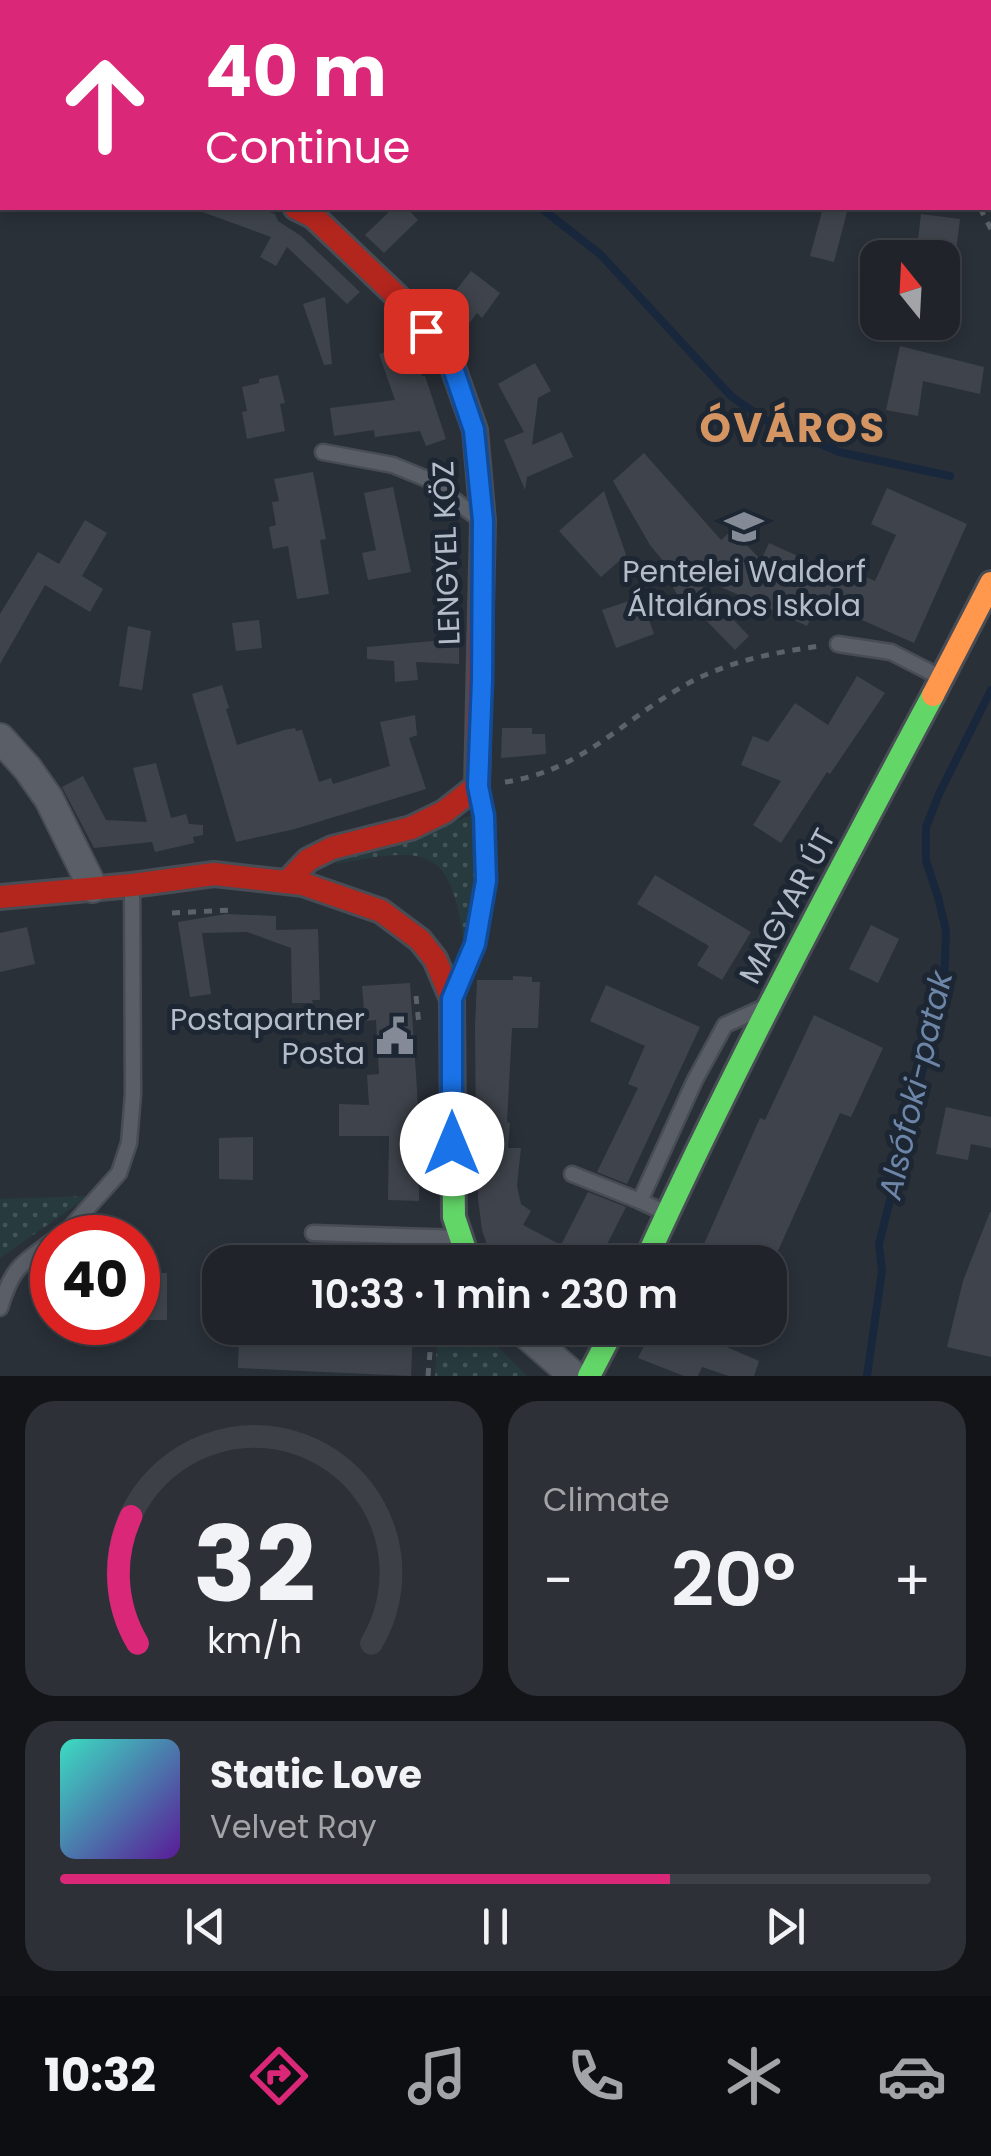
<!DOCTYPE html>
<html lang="en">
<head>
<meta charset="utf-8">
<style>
  body { margin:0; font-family:Poppins,sans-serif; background:#2d3036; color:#f1f3f6; height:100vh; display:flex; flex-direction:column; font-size:38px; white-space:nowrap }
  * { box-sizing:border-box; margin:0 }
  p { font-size:32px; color:#a2a4a8 }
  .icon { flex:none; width:55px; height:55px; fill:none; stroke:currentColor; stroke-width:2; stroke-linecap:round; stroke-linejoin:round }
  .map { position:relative; height:1376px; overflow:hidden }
  .details { display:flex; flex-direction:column; gap:25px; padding:25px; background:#121417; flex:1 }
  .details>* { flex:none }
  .hud { position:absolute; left:0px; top:0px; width:992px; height:210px; box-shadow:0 5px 15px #0003,0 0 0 2px #3d4147; background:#db2777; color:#fff; overflow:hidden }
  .needle { width:65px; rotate:342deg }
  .tools { position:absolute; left:860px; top:240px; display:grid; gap:20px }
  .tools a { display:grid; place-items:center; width:100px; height:100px; border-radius:20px; background:#20242a; box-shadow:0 5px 15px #0003,0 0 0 2px #3d4147; font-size:50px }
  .speed { position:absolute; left:30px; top:1215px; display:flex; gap:20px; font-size:50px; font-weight:700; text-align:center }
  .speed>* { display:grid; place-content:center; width:130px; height:130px; border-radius:50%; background:#20242a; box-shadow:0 5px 15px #0003,0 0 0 2px #3d4147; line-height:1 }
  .speed .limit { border:15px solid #d22; background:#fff; color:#111 }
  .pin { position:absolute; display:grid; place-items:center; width:85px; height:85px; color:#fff; margin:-42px; border-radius:20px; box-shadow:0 5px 15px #0006 }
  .me { position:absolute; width:110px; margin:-55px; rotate:0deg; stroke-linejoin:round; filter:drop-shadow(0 0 8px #0008) }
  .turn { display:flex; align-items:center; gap:35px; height:210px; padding:0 40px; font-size:45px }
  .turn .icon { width:130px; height:130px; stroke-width:2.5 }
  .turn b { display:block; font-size:70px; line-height:85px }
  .big { font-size:75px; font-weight:600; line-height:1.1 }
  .details .tile { flex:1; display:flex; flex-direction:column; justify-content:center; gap:15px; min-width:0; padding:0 35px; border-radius:30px; background:#2d3036 }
  .details .dial { align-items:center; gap:0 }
  .dial svg { height:260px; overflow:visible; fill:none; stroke:#3d4147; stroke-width:7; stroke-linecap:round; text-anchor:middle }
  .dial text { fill:#f1f3f6; stroke:none }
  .song { display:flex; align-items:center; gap:30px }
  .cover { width:120px; height:120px; border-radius:15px; background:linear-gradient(135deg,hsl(170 70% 55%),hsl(270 70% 35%)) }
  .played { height:10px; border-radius:5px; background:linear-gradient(90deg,#db2777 70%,#3d4147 70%) }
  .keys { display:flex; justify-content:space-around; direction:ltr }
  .heat { display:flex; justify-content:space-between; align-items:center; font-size:55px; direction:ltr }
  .details .tiles { flex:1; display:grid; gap:25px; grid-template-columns:1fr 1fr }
  .tile:last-child { grid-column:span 2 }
  .trip { position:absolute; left:202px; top:1245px; width:585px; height:100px; border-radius:30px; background:#20242a; box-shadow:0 5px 15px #0003,0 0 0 2px #3d4147; font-weight:600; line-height:100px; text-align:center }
  .tabs { display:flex; height:160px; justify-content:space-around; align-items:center; background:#0d0e11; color:#a2a4a8 }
  .tabs .icon { width:70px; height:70px }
  .tabs .active { color:#db2777 }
  .tabs b { font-size:45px; color:#f1f3f6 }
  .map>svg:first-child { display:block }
</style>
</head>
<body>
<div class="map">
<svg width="991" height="1376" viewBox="0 0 991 1376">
  <defs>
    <pattern id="green-dots" width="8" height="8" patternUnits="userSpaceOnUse" patternTransform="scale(2.5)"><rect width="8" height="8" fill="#273a3e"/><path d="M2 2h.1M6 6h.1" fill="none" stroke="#445559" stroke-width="1.8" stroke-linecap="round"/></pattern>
  </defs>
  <rect width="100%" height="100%" fill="#2a3038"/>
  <!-- green -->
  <g fill="url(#green-dots)">
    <path d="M 474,815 L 477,884 L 473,920 L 464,957 C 463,931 457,875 431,861 C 407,848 361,860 336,864 L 335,858 Z"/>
    <polygon points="89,1196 0,1258 0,1199"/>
    <polygon points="438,1328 479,1328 527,1376 435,1376"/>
  </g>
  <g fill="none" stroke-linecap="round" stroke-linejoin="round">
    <!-- stream -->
    <g stroke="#19273c" stroke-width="8">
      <polyline points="0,51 2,52"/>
      <polyline points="541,208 601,255 731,396 765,420 839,452 950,476"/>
      <polyline points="867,1376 882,1271 879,1244 944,985 946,931 938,897 926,861 926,827 939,794 991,690"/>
    </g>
  </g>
  <!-- building -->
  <g fill="#3f444c">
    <polygon points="198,208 257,208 275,214 278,221 301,236 360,292 347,304 287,247 276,266 260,257 271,237 197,210"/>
    <polygon points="393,208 407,208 418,220 384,253 365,235"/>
    <polygon points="823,208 848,208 834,262 810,256"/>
    <polygon points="921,214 960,219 955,258 916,258"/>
    <polygon points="471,271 500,293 482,318 477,313 464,330 440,311"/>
    <polygon points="325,297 332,364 324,365 303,304"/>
    <polygon points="900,346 984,367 980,394 923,381 918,416 886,410"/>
    <polygon points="400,347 404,359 412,356 416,367 419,366 422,376 425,376 446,439 426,446 420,431 375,437 374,430 334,436 330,408 395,400 379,354"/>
    <polygon points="535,363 551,391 538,398 532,445 562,432 573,457 527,477 525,490 504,440 524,432 498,384"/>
    <polygon points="278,375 285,403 280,404 285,431 247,439 242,412 247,411 242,387 259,383 259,379"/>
    <polygon points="644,453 721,540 732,530 761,560 769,543 855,582 859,574 875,581 896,535 871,524 887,488 967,524 914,643 819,601 807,626 688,572 749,636 735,650 695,609 688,614 669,580 684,571 664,562 650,545 613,481"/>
    <polygon points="313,472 326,539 320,540 329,594 297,599 288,546 273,549 269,527 276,525 272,502 279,501 274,479"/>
    <polygon points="393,487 411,572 368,580 362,553 376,550 364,493"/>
    <polygon points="604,491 626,555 601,577 559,531"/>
    <polygon points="85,520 107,533 82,576 103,589 90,612 45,585 0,664 0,614 38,552 59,564"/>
    <polygon points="641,597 654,634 616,648 602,610"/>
    <polygon points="259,620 262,648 236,651 232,623"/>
    <polygon points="128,626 151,631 142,690 119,686"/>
    <polygon points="444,640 459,641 459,664 416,662 418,680 395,682 394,661 367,659 367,647"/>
    <polygon points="857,676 885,693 830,774 827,772 781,843 753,825 781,781 741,765 753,736 768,742 795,703 828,725"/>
    <polygon points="222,685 229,708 226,709 237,745 284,730 295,728 296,731 302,730 319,782 331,778 333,784 390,766 380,722 415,715 417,735 409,738 426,789 295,829 236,842 192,694"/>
    <polygon points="502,728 532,728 532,734 545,734 546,754 501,758"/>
    <polygon points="156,763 171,818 186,814 189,824 203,825 203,835 193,837 194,843 155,852 152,842 94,848 62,787 83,776 106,820 147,822 133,768"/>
    <polygon points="655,875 751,932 722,980 697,965 709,946 637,904"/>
    <polygon points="226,914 276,916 276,930 318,929 320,1000 312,1000 313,1003 292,1003 291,948 247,932 202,933 211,994 190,997 178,922"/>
    <polygon points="871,925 899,939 878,983 849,969"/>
    <polygon points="27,927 35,964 0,972 0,933"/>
    <polygon points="513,976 532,977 532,982 540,982 538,1028 512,1028 507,1122 510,1123 508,1148 521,1148 517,1186 521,1204 531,1211 523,1225 561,1245 588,1192 626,1207 598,1262 501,1262 491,1257 482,1230 478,1199 478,1142 476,1142 475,1027 477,980 513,980"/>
    <polygon points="410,983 418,1105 420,1105 419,1201 388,1200 389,1136 339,1136 339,1104 369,1105 367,1075 379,1074 376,1020 365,1021 362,986"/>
    <polygon points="606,985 700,1027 627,1184 597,1172 638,1088 628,1084 645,1046 590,1021"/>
    <polygon points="814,1015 883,1048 851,1117 840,1113 773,1262 696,1262 760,1118 765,1120"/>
    <polygon points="946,1107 991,1117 991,1148 971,1144 968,1160 936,1154"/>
    <polygon points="253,1137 253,1180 219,1179 219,1138"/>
    <polygon points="990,1212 991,1212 991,1357 947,1347 963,1281"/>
    <rect x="145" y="1273" width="22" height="47"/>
    <polygon points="274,1328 300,1328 300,1342 379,1346 379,1328 413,1328 411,1376 238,1368 239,1339 274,1340"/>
    <polygon points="653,1328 683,1328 759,1361 754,1376 729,1376 702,1367 698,1376 684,1376 638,1358"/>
  </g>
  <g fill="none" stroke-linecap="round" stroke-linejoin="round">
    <!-- lane casing -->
    <g stroke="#484c55" stroke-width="19">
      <g id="lane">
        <polyline points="323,452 393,465 427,479 474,515"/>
        <polyline points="838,644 891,652 938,676"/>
        <path d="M 456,989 C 462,975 470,961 474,946 C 489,900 488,838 479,791"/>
        <polyline points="572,1174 640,1201"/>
        <polyline points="666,1213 640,1201 695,1080 725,1025 760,1009"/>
        <polyline points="313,1233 459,1238"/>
        <polyline points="57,1238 70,1228 119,1173 129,1143 133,1094 132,886"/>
        <path d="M 0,1308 C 12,1268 20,1265 52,1241"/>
      </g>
    </g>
    <!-- street casing -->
    <g stroke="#484c55" stroke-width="32">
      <g id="street">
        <polyline points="620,0 625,2"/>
        <polyline points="765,2 767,0"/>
        <polyline points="0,104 2,104"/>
        <polyline points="990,166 991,166"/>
        <polyline points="0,738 28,769 49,799 93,888"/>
        <polyline points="519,1328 574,1376"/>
      </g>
    </g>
    <!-- fast casing -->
    <g stroke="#484c55" stroke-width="28">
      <g id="fast">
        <polyline points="453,1136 454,1217 469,1262"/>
        <path d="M 645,1262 C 733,1069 833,882 933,695"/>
        <polyline points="589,1376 614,1328"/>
      </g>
    </g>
    <!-- slow casing -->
    <g stroke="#484c55" stroke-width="28">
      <polyline id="slow" points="933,695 991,583"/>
    </g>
    <!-- jam casing -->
    <g stroke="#484c55" stroke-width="28">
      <g id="jam">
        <polyline points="288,881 308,860 332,848 411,828 444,812 477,786 483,521 475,430 451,362 401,300 314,217 296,208"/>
        <polyline points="0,897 132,885 214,874 303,884 381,911 420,940 435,959 452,999 453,1136"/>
      </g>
    </g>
    <!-- path -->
    <g stroke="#5c6268" stroke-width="5" stroke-dasharray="8 8" stroke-linecap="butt">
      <polyline points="583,0 588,2"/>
      <polyline points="980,208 991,229"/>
      <path d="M 505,782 C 580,771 618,724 680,688 C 724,662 770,653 820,646"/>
      <polyline points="172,913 231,910"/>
      <polyline points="416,996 419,1025"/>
      <polyline points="428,1376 432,1328"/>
    </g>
    <!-- lane -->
    <use href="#lane" stroke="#5a5e66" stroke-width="14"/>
    <!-- street -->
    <use href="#street" stroke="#5a5e66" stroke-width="28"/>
    <!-- fast -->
    <use href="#fast" stroke="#63d668" stroke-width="22"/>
    <!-- slow -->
    <use href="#slow" stroke="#ff974d" stroke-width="22"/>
    <!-- jam -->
    <use href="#jam" stroke="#b3261e" stroke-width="22"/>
  </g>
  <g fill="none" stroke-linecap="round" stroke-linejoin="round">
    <!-- route casing -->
    <g stroke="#114b97" stroke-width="25">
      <polyline id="route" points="426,331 451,362 474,430 483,521 482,680 478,786 484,816 486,881 475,944 452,999 452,1144"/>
    </g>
    <!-- route -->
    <use href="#route" stroke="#1a73e8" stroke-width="18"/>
  </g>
  <!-- icons -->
  <defs>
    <g id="school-bare" transform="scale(3)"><path d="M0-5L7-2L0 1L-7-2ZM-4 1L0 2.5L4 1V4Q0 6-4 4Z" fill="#848b96" stroke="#1d2633" stroke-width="2.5" paint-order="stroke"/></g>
    <g id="civic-bare" transform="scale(3)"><path d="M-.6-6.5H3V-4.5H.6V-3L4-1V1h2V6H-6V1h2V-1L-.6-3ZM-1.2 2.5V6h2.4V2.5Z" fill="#848b96" stroke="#1d2633" stroke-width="2.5" paint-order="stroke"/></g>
  </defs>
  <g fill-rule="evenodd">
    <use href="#school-bare" x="744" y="527"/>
    <use href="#civic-bare" x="395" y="1036"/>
  </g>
  <g text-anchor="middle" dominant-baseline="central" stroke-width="10" stroke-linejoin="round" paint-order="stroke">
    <!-- street labels -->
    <g font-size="30" fill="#b4bcc9" stroke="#1d2633">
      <text transform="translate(446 553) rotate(-92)">LENGYEL KÖZ</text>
      <text transform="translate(787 906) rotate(-62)">MAGYAR ÚT</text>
    </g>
    <!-- poi labels -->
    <g font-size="30" fill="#b4bcc9" stroke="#1d2633">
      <text x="744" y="571">Pentelei Waldorf<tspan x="744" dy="34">Általános Iskola</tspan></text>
      <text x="365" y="1019" text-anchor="end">Postapartner<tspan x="365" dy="34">Posta</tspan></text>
    </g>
    <!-- water labels -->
    <g font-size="32" font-style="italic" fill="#6d86a8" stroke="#1d2633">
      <text transform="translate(915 1085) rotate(-77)">Alsófoki-patak</text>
    </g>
    <!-- district labels -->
    <g font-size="40" font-weight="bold" letter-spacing="2.5" fill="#d59563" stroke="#1d2633">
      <text x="793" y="428">ÓVÁROS</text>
    </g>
  </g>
</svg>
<div class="tools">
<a><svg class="needle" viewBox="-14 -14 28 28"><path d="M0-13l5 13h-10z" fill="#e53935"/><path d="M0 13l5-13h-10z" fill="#a2a4a8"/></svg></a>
</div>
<div class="speed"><div class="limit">40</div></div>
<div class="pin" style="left:426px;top:331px;background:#d93025"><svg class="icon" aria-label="arrive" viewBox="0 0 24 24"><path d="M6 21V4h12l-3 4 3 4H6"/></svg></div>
<svg class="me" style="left:452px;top:1144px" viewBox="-20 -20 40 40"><circle r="19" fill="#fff"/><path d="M0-13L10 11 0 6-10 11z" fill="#1a73e8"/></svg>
<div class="trip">10:33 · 1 min · 230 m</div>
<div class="hud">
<div class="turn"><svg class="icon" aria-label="ahead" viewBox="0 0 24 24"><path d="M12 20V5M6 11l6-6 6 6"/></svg><div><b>40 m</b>Continue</div></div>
</div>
</div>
<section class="details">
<div class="tiles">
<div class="tile dial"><svg viewBox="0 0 100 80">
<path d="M14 69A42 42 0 1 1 86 69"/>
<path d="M14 69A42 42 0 0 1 12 30" stroke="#db2777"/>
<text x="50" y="56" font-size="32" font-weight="700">32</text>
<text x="50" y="72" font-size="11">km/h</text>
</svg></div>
<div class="tile"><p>Climate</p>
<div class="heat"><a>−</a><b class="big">20°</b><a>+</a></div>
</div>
<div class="tile">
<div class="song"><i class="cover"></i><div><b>Static Love</b><p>Velvet Ray</p></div></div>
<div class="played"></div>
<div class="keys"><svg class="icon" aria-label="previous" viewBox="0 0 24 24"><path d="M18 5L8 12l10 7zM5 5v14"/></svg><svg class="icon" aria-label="pause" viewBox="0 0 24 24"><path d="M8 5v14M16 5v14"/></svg><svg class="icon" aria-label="next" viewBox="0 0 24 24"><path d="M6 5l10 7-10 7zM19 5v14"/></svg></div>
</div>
</div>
</section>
<nav class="tabs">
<b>10:32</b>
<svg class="icon active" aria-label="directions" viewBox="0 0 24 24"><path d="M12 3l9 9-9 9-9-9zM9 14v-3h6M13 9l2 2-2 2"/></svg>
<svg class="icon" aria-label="music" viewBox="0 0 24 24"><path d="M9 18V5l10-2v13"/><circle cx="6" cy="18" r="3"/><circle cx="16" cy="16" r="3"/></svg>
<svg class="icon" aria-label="phone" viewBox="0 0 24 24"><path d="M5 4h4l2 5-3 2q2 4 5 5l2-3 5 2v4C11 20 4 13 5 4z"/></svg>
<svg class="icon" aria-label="climate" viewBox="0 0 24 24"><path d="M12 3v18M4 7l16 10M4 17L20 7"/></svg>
<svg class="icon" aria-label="car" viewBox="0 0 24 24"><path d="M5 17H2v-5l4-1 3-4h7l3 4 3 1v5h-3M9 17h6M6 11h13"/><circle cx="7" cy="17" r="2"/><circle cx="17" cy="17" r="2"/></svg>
</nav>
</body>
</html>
